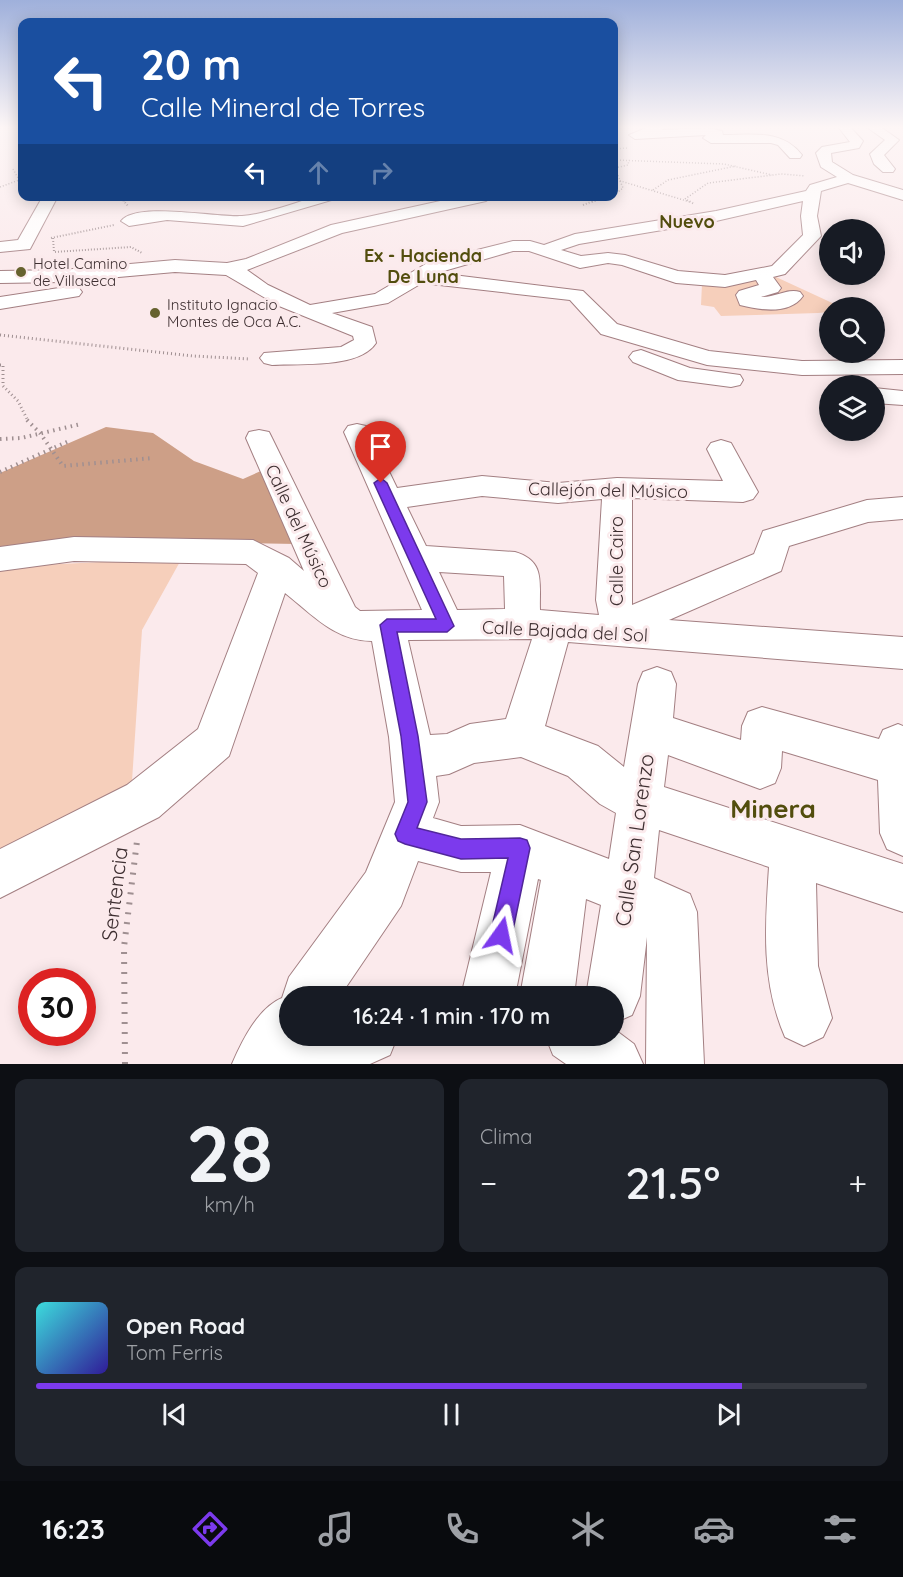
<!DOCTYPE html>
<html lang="es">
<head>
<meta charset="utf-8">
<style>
  body { margin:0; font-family:Quicksand,sans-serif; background:#20242c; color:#f1f3f6; height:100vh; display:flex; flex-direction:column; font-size:22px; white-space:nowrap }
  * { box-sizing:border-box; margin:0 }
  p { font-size:20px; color:#9ea1a6 }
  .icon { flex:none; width:33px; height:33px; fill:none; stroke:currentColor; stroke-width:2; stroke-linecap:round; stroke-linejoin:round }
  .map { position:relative; height:1064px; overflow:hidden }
  .details { display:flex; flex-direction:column; gap:15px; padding:15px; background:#0d0f14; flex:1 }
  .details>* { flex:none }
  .guide { position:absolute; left:18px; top:18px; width:600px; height:183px; border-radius:12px; box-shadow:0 3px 15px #0003; background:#1a4fa0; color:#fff; overflow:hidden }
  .tools { position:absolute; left:819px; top:219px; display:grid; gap:12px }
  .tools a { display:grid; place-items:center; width:66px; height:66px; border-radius:50%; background:#171b24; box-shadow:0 3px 15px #0003; font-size:30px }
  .speed { position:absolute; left:18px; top:968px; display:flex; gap:12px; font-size:30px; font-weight:700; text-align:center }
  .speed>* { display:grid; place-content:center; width:78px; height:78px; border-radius:50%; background:#171b24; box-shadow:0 3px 15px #0003; line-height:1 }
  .speed .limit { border:9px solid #d22; background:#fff; color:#111 }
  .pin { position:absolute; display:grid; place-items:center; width:51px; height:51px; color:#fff; margin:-62px -26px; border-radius:50% 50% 50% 0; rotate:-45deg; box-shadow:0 0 6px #0007 }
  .pin .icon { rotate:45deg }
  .me { position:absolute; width:66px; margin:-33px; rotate:12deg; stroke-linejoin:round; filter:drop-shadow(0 0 4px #0008) }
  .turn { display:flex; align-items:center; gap:21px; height:126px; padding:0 24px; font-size:27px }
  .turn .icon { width:78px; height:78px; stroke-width:2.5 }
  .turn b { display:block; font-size:42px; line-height:51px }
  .lanes { display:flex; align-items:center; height:57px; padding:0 24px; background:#0003; justify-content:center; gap:30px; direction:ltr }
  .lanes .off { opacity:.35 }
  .big { font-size:45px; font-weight:600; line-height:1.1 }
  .details .card { flex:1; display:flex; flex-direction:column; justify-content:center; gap:9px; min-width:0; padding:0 21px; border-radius:12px; background:#20242c }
  .details .dial { align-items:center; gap:0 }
  .dial b { font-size:78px; line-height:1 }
  .song { display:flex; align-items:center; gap:18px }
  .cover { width:72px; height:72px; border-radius:9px; background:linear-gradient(135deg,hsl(180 70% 55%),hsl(250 70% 35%)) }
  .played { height:6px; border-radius:3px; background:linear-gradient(90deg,#7c3aed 85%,#363941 85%) }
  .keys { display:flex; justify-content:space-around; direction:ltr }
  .heat { display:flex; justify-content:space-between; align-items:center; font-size:33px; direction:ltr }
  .details .tiles { flex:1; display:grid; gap:15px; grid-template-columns:1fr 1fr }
  .card:last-child { grid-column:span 2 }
  .trip { position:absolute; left:279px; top:986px; width:345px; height:60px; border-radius:30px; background:#171b24; box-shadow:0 3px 15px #0003; font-weight:600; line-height:60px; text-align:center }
  .tab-bar { display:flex; height:96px; justify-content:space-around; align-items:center; background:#090b0e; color:#9ea1a6 }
  .tab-bar .icon { width:42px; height:42px }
  .tab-bar .selected { color:#7c3aed }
  .tab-bar b { font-size:27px; color:#f1f3f6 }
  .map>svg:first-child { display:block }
</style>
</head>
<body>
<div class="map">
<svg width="903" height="1064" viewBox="0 0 903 1064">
  <rect width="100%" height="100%" fill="#fbeaec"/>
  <!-- green -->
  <g fill="#f6cfbb">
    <polygon points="776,277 841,307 830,308 829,312 818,313 721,316 714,307 701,305 702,284 713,285"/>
    <polygon points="182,558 142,630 131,796 0,864 0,567"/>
  </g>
  <!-- forest -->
  <polygon fill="#cd9f87" points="106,427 153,433 194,461 243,479 263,470 297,544 81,540 0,549 0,473"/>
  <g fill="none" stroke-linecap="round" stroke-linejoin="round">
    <!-- minor casing -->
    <g stroke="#a37f82" stroke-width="2">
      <g id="minor">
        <path d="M 646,128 L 663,128 L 662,130 L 708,128 L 722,131 L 723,135 C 753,135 782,129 802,155 L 800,158 L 790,158 L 778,145 L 771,143 L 711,143 L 703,138 L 706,135 L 635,139 L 629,135 Z"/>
        <path d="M 839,128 L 851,128 L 863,141 L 859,148 L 831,153 L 832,162 L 853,175 L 903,190 L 903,200 L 848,183 L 821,191 L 817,216 L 821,236 L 785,274 L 773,277 L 781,288 L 778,292 L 761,297 C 775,298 787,288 800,292 L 803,296 C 790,315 759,310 740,305 L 736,295 L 739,291 L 759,285 L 756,280 L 725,287 L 676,283 L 622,265 L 608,263 L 580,268 L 529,251 L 513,251 L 437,273 L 583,291 L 617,324 L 709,351 L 802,361 L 903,360 L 903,374 L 802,375 L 707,365 L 601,334 L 570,300 L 422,283 L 388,303 L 332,313 L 372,327 L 376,343 C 359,369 300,363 272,365 L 264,363 L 260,358 L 264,353 L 341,347 L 354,340 L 353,336 L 279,306 L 226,275 L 175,272 L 62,282 L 0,283 L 0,271 L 62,270 L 175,260 L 227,263 L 246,259 L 331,225 L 463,196 L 493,196 L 486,201 L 342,233 L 247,270 L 268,285 L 310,305 L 375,294 L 429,262 L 513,241 L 530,241 L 544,245 L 575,234 L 716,211 L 806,191 L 810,185 L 837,177 L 821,167 L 816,153 L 822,147 L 850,142 ZM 803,201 L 801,216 L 803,235 L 772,266 L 725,275 L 678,271 L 625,255 L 608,253 L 581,256 L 561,250 L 579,244 L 716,221 Z"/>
        <polygon points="868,128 882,128 899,140 884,155 895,169 893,172 883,172 874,164 870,154 885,140"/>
        <polygon points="43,196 58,196 30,249 0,252 0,242 18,240"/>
        <path d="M 318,196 L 345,196 L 243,226 L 167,220 L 129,226 L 121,221 C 136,201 218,218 242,216 C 267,214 294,203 318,196 Z"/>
        <polygon points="72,286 79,288 82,292 79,296 0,309 0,297"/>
        <polygon points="641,350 690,368 740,375 743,380 740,385 731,387 678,380 633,362 629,357 633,352"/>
        <polygon points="874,388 903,391 903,405 874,403"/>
        <path d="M 357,424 L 366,426 L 370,432 L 397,488 L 482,476 L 558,483 L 617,478 L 723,481 L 707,449 L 711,443 L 721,440 L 731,443 L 758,492 L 753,499 L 743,502 L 632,498 L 632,605 L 754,554 L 763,531 L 867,500 L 903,497 L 903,519 L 868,522 L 789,546 L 781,571 L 669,620 L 903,637 L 903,669 L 568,642 L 545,726 L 598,746 L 624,767 L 638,684 L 643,672 L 657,667 L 671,672 L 676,684 L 673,718 L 741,740 L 742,726 L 748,712 L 762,707 L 879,739 L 883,730 L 898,724 L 903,726 L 903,856 L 887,849 L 880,833 L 878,780 L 782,751 L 781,768 L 775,783 L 760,789 L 668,755 L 664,787 L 903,864 L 903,912 L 816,883 L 818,966 L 832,1018 L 823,1037 L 804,1046 L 785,1037 C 761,982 765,926 769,867 L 659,830 L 654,878 L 690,894 L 697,912 L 704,1064 L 646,1064 L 647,937 L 640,996 L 632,1015 L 614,1023 L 614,996 L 586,996 L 601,905 L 586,899 L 574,996 L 520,996 L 541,880 L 538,879 L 515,996 L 461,996 L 491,872 L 461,872 L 418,861 L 401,906 L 340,996 L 290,996 L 290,1035 L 398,1035 L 390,1055 L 370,1064 L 232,1064 C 242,1041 258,1008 282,998 L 289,977 L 366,872 L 395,802 L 389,737 L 372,641 C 335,641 313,615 285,593 L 229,756 L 159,817 L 0,898 L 0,849 L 127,785 L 198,729 L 258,573 L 246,564 L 74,561 L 0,571 L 0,547 L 74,537 L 253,540 L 289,558 L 304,571 L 246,438 L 249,432 L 259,430 L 269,432 L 272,438 L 355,607 L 360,611 L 422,610 L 344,432 L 348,426 ZM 482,496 L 558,503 L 602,499 L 596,600 L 599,615 L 540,610 C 539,583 546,561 515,552 L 426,546 L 407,507 ZM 439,572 L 504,576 L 505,609 L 457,610 ZM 532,639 L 506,719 L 470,724 L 447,734 L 430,735 L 408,640 ZM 521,757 L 568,776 L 600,804 L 616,813 L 609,859 L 520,825 L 461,826 L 433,818 L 439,802 L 436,776 L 449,774 L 474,763 Z"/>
        <polygon points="614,1029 634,1044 643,1064 566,1064 553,1055 545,1035 614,1035"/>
      </g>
    </g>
    <!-- path-far4 -->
    <g stroke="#9f8f91" stroke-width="1.5" stroke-dasharray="1 2" stroke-linecap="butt">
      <polyline points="614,149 628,148"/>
      <polyline points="614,160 724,164 772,175"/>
      <polyline points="13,169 18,178"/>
      <polyline points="614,179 690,202"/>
      <polyline points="0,187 22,179"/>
      <polyline points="653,190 668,180 736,166"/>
      <polyline points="614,195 623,188 615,168 628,165 629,160"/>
      <polyline points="120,196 125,202"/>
      <polyline points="685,199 708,183 781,174 805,176"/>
      <polyline points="592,202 608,196"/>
    </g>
    <!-- path-far3 -->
    <g stroke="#9f8f91" stroke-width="2" stroke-dasharray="1 2" stroke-linecap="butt">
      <polyline points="123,200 128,206"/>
      <polyline points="687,200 694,204"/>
      <polyline points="583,205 596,200"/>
      <polyline points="51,238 114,225"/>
      <polyline points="53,238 54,252 131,247 142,253"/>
    </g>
    <!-- path-far2 -->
    <g stroke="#9f8f91" stroke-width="3" stroke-dasharray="1 3" stroke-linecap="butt">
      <polyline points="0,335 193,356 250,359"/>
      <polyline points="0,365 3,365 3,386 18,401 28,421"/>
    </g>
    <!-- path-far1 -->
    <g stroke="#9f8f91" stroke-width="4" stroke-dasharray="1.5 4.5" stroke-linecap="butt">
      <polyline points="27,420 40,433 63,466 153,458"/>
      <polyline points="0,439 21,438 81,424"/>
      <polyline points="0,472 69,441"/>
    </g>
    <!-- path -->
    <polyline stroke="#9f8f91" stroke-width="6" stroke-dasharray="2 8" stroke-linecap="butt" points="125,1064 124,947 137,841"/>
    <!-- minor -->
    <use href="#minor" fill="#fff" fill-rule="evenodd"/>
  </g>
  <!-- sky -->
  <linearGradient id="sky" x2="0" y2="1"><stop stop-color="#9fb0db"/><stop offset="0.46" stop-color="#fdf6f6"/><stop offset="1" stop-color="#fdf6f6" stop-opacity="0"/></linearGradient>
  <rect width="903" height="277" fill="url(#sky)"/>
  <!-- route -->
  <polygon fill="#7c3aed" stroke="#51269a" stroke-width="1.5" points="381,478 387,483 454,626 447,632 397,632 418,736 427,802 417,828 461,839 520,838 527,840 530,848 512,935 509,943 501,946 493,943 490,935 508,858 461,859 405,844 398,841 395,834 408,802 401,736 380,625 387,619 436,619 374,483"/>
  <!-- markers -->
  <g fill="#66622e" stroke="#fbeaec" stroke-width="2">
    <circle cx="21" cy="272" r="6"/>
    <circle cx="155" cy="313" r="6"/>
  </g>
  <g text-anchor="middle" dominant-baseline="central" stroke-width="6" stroke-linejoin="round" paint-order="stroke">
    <!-- far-poi labels -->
    <g font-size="15" fill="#3e2f31" stroke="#fbeaec" text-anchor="start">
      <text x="33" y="263">Hotel Camino<tspan x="33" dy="17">de Villaseca</tspan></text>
      <text x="167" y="304">Instituto Ignacio<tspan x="167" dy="17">Montes de Oca A.C.</tspan></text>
    </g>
    <!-- far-quarter labels -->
    <g font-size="18" font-weight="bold" fill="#524d0d" stroke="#fbeaec">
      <text x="687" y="221">Nuevo</text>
      <text x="423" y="255">Ex - Hacienda<tspan x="423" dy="21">De Luna</tspan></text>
    </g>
    <!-- street labels -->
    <g font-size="18" fill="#3e2f31" stroke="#fbeaec">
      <text transform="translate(608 490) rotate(1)">Callejón del Músico</text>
      <text transform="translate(299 526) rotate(65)">Calle del Músico</text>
      <text transform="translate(616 561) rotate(-90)">Calle Cairo</text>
      <text transform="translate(565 631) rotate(3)">Calle Bajada del Sol</text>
    </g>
    <!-- near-street labels -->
    <g font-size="21" fill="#3e2f31" stroke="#fbeaec">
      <text transform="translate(634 840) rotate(-82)">Calle San Lorenzo</text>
      <text transform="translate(114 894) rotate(-83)">Sentencia</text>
    </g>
    <!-- near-quarter labels -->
    <g font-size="26" font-weight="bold" fill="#524d0d" stroke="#fbeaec">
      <text x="773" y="808">Minera</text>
    </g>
  </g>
</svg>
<div class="tools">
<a><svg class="icon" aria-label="sound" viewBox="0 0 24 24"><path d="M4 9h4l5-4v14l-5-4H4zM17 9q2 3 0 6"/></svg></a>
<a><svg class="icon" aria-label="search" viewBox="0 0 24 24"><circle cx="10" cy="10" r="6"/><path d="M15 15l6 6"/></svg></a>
<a><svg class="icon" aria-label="layers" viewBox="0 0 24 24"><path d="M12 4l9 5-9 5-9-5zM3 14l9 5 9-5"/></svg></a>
</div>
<div class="speed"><div class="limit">30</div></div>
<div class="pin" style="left:381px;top:483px;background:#d93025"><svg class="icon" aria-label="arrive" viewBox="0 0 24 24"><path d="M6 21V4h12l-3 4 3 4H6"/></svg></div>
<svg class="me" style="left:501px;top:935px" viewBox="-20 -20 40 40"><path d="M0-17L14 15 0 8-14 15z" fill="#7c3aed" stroke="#fff" stroke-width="4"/></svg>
<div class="trip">16:24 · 1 min · 170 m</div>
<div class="guide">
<div class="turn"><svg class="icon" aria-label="left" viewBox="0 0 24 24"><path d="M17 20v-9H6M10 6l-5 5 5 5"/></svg><div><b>20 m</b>Calle Mineral de Torres</div></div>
<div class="lanes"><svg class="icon" aria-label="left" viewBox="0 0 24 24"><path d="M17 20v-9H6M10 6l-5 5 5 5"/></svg><svg class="icon off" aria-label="ahead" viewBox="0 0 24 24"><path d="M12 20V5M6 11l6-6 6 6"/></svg><svg class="icon off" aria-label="right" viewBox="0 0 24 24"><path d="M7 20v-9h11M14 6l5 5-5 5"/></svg></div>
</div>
</div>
<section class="details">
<div class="tiles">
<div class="card dial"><b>28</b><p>km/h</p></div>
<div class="card"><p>Clima</p>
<div class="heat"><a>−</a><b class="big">21.5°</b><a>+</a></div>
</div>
<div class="card">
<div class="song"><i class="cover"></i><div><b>Open Road</b><p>Tom Ferris</p></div></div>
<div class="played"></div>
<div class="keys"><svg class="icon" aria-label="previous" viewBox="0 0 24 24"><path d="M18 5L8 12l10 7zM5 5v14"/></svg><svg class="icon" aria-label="pause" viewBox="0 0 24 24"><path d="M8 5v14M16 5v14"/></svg><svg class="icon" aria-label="next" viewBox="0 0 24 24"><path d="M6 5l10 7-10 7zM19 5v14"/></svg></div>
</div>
</div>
</section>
<nav class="tab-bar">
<b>16:23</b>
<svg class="icon selected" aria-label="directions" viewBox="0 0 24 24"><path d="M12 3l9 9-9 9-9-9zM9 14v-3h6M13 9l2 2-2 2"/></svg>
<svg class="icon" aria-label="music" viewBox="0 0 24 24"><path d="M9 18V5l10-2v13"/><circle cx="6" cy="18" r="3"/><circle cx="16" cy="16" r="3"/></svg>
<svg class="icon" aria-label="phone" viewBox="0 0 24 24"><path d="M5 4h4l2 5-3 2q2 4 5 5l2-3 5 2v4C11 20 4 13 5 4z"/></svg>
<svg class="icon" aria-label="climate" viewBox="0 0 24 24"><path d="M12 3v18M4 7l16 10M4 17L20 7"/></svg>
<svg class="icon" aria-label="car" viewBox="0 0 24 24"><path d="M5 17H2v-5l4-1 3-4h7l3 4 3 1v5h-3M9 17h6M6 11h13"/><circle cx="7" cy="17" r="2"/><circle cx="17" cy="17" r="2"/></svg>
<svg class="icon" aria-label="filters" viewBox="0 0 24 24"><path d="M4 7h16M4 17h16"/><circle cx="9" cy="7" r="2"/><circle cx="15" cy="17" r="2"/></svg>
</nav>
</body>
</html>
